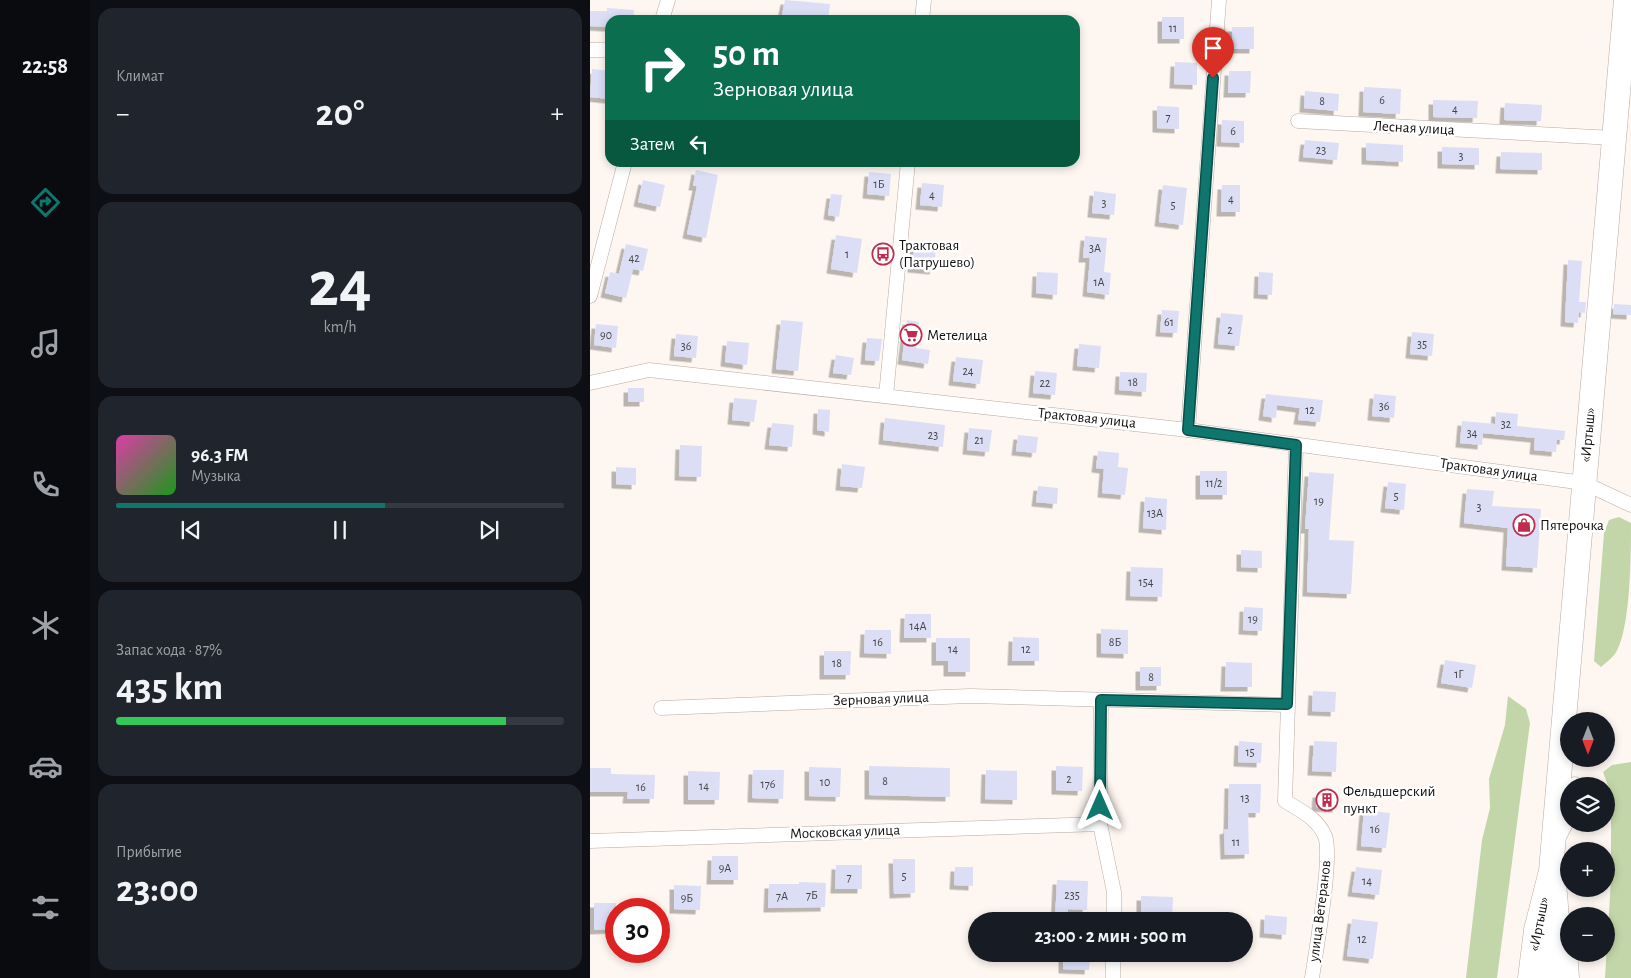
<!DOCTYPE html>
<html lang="ru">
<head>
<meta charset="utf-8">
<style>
  body { margin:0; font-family:"Alegreya Sans",sans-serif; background:#20242c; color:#f1f3f6; height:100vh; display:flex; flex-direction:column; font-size:19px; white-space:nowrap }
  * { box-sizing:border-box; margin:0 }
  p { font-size:16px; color:#9ea1a6 }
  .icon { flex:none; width:28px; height:28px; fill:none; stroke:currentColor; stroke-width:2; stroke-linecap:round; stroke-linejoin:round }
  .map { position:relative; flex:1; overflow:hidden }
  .details { display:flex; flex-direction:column; gap:8px; padding:8px; background:#0d0f14; width:500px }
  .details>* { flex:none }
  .banner { position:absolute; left:15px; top:15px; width:475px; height:152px; border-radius:15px; box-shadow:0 2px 8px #0003; background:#0b6e4f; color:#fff; overflow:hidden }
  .needle { width:32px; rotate:180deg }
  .fabs { position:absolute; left:970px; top:712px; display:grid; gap:10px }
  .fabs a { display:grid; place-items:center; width:55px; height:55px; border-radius:50%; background:#171b24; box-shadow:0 2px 8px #0003; font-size:25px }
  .speed { position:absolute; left:15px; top:898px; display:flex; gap:10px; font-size:25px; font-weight:700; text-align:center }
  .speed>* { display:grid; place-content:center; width:65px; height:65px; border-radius:50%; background:#171b24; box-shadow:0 2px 8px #0003; line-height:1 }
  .speed .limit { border:8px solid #d22; background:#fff; color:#111 }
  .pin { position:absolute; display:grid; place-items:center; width:42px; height:42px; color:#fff; margin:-51px -21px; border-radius:50% 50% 50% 0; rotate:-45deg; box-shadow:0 0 5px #0007 }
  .pin .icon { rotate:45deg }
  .me { position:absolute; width:55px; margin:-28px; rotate:0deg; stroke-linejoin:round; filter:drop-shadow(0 0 4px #0008) }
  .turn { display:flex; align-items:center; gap:18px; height:105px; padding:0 25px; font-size:22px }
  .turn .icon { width:65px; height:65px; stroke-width:2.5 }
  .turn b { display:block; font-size:35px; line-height:42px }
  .then { display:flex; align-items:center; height:48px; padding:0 25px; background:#0003; gap:10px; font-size:19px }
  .big { font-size:38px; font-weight:600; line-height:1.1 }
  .details .card { flex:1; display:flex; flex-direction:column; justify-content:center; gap:8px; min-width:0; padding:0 18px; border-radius:15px; background:#20242c }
  .details .dial { align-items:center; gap:0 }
  .dial b { font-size:65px; line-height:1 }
  .song { display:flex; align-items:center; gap:15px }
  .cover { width:60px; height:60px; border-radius:8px; background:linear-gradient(135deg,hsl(320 70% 55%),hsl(120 70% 35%)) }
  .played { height:5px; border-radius:2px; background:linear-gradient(90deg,#0f766e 60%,#363941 60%) }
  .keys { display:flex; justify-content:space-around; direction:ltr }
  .heat { display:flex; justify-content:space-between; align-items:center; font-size:28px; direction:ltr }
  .charge { height:8px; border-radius:4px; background:linear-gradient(90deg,#34c759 87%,#363941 0) }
  .trip { position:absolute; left:378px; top:912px; width:285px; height:50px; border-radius:25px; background:#171b24; box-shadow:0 2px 8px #0003; font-weight:600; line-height:50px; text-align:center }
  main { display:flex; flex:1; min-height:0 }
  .dock { display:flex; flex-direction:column; width:90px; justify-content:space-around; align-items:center; background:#090b0e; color:#9ea1a6 }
  .dock .icon { width:35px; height:35px }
  .dock .current { color:#0f766e }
  .dock b { font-size:22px; color:#f1f3f6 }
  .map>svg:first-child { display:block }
</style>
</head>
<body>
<main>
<nav class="dock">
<b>22:58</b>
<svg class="icon current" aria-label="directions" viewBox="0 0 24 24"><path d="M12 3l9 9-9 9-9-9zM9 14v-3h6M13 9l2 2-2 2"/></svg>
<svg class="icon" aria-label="music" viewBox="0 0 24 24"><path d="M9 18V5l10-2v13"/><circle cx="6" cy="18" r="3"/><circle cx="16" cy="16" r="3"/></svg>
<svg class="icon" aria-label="phone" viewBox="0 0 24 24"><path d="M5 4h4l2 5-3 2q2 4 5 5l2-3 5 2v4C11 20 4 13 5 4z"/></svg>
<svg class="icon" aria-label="climate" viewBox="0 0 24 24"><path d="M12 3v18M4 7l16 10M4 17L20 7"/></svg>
<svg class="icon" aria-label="car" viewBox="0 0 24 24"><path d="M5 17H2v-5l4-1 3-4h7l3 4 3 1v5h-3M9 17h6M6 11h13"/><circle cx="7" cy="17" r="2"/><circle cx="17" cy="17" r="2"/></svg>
<svg class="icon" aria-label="filters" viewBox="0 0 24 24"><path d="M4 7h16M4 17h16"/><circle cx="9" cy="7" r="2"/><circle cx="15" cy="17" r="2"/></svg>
</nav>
<section class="details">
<div class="card"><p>Климат</p>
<div class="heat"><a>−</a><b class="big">20°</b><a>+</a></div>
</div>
<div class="card dial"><b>24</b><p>km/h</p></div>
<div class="card">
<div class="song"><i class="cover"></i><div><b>96.3 FM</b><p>Музыка</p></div></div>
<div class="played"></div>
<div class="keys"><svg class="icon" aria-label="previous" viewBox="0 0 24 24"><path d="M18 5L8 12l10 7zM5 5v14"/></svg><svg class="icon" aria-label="pause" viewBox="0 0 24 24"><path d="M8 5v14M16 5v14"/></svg><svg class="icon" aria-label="next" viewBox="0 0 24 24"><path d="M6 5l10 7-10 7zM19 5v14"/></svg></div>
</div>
<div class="card"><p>Запас хода · 87%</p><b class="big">435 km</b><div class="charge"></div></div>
<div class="card"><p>Прибытие</p><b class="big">23:00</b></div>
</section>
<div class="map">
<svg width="1041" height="978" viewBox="0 0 1041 978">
  <defs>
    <filter id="shadow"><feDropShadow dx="-4.5" dy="4.5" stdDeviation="0" flood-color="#0004"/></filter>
  </defs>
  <rect width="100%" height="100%" fill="#fef6f1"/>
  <!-- green -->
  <g fill="#c3d6a9">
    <path d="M 1029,517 L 1041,523 C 1041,553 1041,631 1025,654 C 1021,659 1015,663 1011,667 L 1004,661 L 1014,533 L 1019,520 Z"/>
    <polygon points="918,696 936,709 940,723 907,978 876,978 892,840 900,808 899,779 915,725"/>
    <polygon points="1041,762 1041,978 1015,978 1021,879 1021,794 1013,772 1022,765"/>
  </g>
  <!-- building -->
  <g fill="#dcdef6" filter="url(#shadow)">
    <polygon points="195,0 240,4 238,20 191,20"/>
    <polygon points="17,8 44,10 43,20 20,20 20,27 0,26 0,11 17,11"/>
    <rect x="572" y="17" width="22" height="22"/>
    <rect x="642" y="27" width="22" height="22"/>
    <polygon points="585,62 607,63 607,85 584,84"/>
    <polygon points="2,69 20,71 20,99 0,97"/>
    <polygon points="639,71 661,71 660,93 638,93"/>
    <polygon points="774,87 811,89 810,114 773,112"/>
    <polygon points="715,91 749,94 748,111 714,108"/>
    <polygon points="843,100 888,101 887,118 843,117"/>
    <polygon points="915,103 952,105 951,121 914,120"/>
    <polygon points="567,106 589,107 589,129 567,128"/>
    <polygon points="632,120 654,121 654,143 631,142"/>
    <polygon points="715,140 749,143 747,160 713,157"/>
    <polygon points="776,143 813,145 813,162 776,160"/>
    <polygon points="852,147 889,148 889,165 852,164"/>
    <polygon points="911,152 952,153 952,170 910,169"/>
    <polygon points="106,170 128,175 116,238 97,234 107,186 103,186"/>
    <polygon points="279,172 301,174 299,196 277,194"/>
    <polygon points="53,180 75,185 70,207 48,202"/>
    <polygon points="332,183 354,185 352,207 330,205"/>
    <polygon points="573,185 597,188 593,225 569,222"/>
    <polygon points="632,185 650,185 650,212 631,212"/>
    <polygon points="504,191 526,194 524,215 502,213"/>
    <polygon points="241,194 252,195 249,217 238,215"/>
    <polygon points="246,235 272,239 267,273 241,269"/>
    <polygon points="495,236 517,238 514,272 521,273 519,295 497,292 500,258 493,258"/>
    <polygon points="36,244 58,249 53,271 43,269 36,298 15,293 20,272 29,274"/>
    <polygon points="324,246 346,248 344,270 322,268"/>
    <polygon points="978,260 992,261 989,302 996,302 995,313 989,312 988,323 975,322"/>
    <polygon points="447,272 468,273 467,295 446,293"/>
    <polygon points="669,272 683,273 682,295 668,294"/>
    <polygon points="1024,304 1041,305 1041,315 1023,314"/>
    <polygon points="572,310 589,311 587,333 570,332"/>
    <polygon points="631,313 653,315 649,346 628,344"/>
    <polygon points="191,320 213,322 208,371 186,369"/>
    <polygon points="317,320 329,322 326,348 340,350 338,364 312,360"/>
    <polygon points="6,324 28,326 26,348 4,345"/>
    <polygon points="822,332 844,334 842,356 820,354"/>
    <polygon points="86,334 108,336 106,358 84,356"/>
    <polygon points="277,338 292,339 289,361 275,360"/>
    <polygon points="137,341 159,343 157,365 135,362"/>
    <polygon points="489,344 511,346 509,368 487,366"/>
    <polygon points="246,355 264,358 261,375 243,373"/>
    <polygon points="366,357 393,360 390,384 363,381"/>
    <polygon points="445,371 467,373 465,395 443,393"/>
    <polygon points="530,372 557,373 556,392 529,390"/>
    <rect x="38" y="388" width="16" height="14"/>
    <polygon points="676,394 733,400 730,422 708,420 710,408 687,405 686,418 673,416"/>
    <polygon points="784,394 806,396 804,418 782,416"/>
    <polygon points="144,398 167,400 164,422 142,420"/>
    <polygon points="228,409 240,410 239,432 227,430"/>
    <polygon points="906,412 928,414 927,426 975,431 974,440 967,440 966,452 944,450 945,438 893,433 892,445 870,443 872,421 905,424"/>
    <polygon points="295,418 355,425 353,447 293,440"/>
    <polygon points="182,423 204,425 202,447 179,445"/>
    <polygon points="379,428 402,430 399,452 377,450"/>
    <polygon points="428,435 448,437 446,453 426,451"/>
    <polygon points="90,445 112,446 111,477 89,476"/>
    <polygon points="508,451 529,453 528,467 538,468 535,495 512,493 514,469 506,468"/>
    <polygon points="252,464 275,467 272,488 250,486"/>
    <polygon points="26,467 46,468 46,485 26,484"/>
    <rect x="610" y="471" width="27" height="24"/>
    <polygon points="719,472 744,474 739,540 764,541 761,594 717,592 719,529 715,529"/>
    <polygon points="798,482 816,484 814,510 795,508"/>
    <polygon points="448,486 468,488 467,504 446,502"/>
    <polygon points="877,489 904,491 902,506 951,509 947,568 916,566 918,528 874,523"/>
    <polygon points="555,497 577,499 576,530 553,528"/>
    <polygon points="651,550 672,551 672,568 651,567"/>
    <polygon points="541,567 573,568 572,597 540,596"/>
    <polygon points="654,607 673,608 672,631 653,630"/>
    <polygon points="315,614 341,614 341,638 314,638"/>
    <polygon points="511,629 538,630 538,654 511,653"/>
    <polygon points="275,630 301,630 301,654 274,653"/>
    <polygon points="423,637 449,638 449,661 422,661"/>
    <polygon points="346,638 380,638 380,672 358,672 358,661 346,661"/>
    <polygon points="234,651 261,651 260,675 234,675"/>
    <polygon points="855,660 886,665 882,688 851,683"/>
    <polygon points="636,662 662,663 662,687 635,687"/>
    <rect x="550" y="667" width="21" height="19"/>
    <polygon points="723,691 746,692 745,712 722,711"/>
    <polygon points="649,741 672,743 671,763 648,762"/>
    <polygon points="724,741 747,742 746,772 722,771"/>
    <polygon points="279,766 360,768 360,797 279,795"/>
    <polygon points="466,766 493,767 492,791 466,790"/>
    <polygon points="219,767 251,768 250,797 219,796"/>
    <polygon points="0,768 21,768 21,774 65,775 64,799 37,799 38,792 0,792"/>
    <polygon points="163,770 194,770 193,799 162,798"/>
    <polygon points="396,770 427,771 427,800 395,799"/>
    <polygon points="98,771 130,772 129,800 98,800"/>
    <polygon points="639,784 671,784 670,813 658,813 659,854 635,855 634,830 638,829"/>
    <polygon points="727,793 748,794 747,808 726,807"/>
    <polygon points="774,810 800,813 796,848 771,846"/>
    <polygon points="122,856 148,856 148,880 121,880"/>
    <polygon points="303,859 325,859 325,893 304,894"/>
    <polygon points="246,865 272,865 272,889 245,889"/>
    <polygon points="365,867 383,867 383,886 364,885"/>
    <polygon points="766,867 792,870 789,895 762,892"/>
    <polygon points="467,880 498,881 497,910 478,909 478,921 465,921"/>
    <polygon points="209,882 236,883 235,907 178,908 179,884 209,884"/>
    <polygon points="84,885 111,886 110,910 84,909"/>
    <polygon points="551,896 583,897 582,921 551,921"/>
    <polygon points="4,903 26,903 26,929 4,930"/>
    <polygon points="675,915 697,917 696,935 674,933"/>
    <polygon points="762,919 788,922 783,959 757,956"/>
    <polygon points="473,954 500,954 499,970 473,969"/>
  </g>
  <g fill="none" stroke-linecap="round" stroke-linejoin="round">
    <!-- minor casing -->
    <g stroke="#b5aba5" stroke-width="15">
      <g id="minor">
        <polyline points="72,20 78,0"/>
        <polyline points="332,20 334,0"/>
        <polyline points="0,50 20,50"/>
        <polyline points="708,121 1024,138"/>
        <polyline points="0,296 35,162"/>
        <polyline points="0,383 59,370 598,430 994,483 1041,505"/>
        <polyline points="296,396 318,162"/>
        <polyline points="598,430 629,0"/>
        <path d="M 706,445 L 695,801 C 711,811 727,818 735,836 C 743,857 726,950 722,978"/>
        <polyline points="511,701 510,824 524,892 524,921"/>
        <polyline points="71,708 380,696 697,705"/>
        <polyline points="985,786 985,784"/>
        <polyline points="969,837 979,818"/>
        <polyline points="0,841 510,824"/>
        <polyline points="523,978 523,954"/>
      </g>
    </g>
    <!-- tertiary casing -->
    <g stroke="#b5aba5" stroke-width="19">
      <polyline id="tertiary" points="972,919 977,934 980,978"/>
    </g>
    <!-- trunk casing -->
    <g stroke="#b5aba5" stroke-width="25">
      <g id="trunk">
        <polyline points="940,978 946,930 961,871 963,847 1036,0"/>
        <path d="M 962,978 C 966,944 969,913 963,880"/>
      </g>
    </g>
    <!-- minor -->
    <use href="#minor" stroke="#fff" stroke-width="14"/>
    <!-- tertiary -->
    <use href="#tertiary" stroke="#fff" stroke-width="18"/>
    <!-- trunk -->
    <use href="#trunk" stroke="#fff" stroke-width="24"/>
  </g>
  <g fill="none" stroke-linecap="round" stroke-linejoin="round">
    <!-- route casing -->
    <g stroke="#0a4d48" stroke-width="12">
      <polyline id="route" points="510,806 511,700 697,704 706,445 598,430 623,78"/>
    </g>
    <!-- route -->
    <use href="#route" stroke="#0f766e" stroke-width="9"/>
  </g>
  <!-- icons -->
  <defs>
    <g id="bus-ring" transform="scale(1.125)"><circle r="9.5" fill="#fff" stroke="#be2d4e" stroke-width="1.5"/><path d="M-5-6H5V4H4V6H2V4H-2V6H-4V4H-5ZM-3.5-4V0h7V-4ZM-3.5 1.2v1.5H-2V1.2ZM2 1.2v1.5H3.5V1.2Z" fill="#be2d4e"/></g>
    <g id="supermarket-ring" transform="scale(1.125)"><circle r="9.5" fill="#fff" stroke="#be2d4e" stroke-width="1.5"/><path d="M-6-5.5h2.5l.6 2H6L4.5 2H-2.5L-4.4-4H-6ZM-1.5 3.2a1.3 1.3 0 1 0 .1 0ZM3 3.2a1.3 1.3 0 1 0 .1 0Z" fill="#be2d4e"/></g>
    <g id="shop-ring" transform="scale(1.125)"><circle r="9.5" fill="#fff" stroke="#be2d4e" stroke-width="1.5"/><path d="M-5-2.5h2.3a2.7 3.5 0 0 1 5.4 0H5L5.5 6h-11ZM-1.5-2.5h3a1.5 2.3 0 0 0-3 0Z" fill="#be2d4e"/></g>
    <g id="building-ring" transform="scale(1.125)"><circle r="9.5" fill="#fff" stroke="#be2d4e" stroke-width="1.5"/><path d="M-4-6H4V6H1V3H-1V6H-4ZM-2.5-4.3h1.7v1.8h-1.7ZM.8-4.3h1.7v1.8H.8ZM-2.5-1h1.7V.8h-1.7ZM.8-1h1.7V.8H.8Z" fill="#be2d4e"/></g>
  </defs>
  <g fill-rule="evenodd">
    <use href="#bus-ring" x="293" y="254"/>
    <use href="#supermarket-ring" x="321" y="335"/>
    <use href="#shop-ring" x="934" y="525"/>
    <use href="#building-ring" x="737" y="800"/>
  </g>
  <g text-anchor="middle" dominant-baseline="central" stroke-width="5" stroke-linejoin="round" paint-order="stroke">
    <!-- number labels -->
    <g font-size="12" fill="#444347">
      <text x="583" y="28">11</text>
      <text x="792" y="100">6</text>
      <text x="732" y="101">8</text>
      <text x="865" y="109">4</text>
      <text x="578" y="117">7</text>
      <text x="643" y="131">6</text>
      <text x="731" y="150">23</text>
      <text x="871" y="156">3</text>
      <text x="289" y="184">1Б</text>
      <text x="342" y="195">4</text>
      <text x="641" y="199">4</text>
      <text x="514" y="203">3</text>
      <text x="583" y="205">5</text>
      <text x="505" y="248">3А</text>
      <text x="257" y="254">1</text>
      <text x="44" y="258">42</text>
      <text x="509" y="282">1А</text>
      <text x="579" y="322">61</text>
      <text x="640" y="330">2</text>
      <text x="16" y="335">90</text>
      <text x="832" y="344">35</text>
      <text x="96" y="346">36</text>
      <text x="378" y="371">24</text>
      <text x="543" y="382">18</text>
      <text x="455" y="383">22</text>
      <text x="794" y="406">36</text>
      <text x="720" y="410">12</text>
      <text x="916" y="424">32</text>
      <text x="882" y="433">34</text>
      <text x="343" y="435">23</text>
      <text x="389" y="440">21</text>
      <text x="624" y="483">11/2</text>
      <text x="806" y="496">5</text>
      <text x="729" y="501">19</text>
      <text x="889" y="507">3</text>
      <text x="565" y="513">13А</text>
      <text x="556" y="582">154</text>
      <text x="663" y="619">19</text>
      <text x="328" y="626">14А</text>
      <text x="288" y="642">16</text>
      <text x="525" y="642">8Б</text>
      <text x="363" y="649">14</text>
      <text x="436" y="649">12</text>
      <text x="247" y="663">18</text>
      <text x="869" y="674">1Г</text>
      <text x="561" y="677">8</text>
      <text x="660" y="752">15</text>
      <text x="479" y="779">2</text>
      <text x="295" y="781">8</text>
      <text x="235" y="782">10</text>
      <text x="178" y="784">176</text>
      <text x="114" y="786">14</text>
      <text x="51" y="787">16</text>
      <text x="655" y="798">13</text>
      <text x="785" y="829">16</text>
      <text x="646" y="842">11</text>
      <text x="135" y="868">9А</text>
      <text x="314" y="876">5</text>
      <text x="259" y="877">7</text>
      <text x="777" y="881">14</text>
      <text x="222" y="895">7Б</text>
      <text x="482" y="895">235</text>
      <text x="192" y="896">7А</text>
      <text x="97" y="898">9Б</text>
      <text x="772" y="939">12</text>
    </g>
    <!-- street labels -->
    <g font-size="15" fill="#120f0d" stroke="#fff">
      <text transform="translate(824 128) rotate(3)">Лесная улица</text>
      <text transform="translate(497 418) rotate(6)">Трактовая улица</text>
      <text transform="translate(998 435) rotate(-85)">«Иртыш»</text>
      <text transform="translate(899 470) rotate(8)">Трактовая улица</text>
      <text transform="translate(291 699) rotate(-2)">Зерновая улица</text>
      <text transform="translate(255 832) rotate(-2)">Московская улица</text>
      <text transform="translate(730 911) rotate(-83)">улица Ветеранов</text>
      <text transform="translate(949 924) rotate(-79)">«Иртыш»</text>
    </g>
    <!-- poi labels -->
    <g font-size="15" fill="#120f0d" stroke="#fff" text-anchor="start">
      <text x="309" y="245">Трактовая<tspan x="309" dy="17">(Патрушево)</tspan></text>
      <text x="337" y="335">Метелица</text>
      <text x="950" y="525">Пятерочка</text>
      <text x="753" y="791">Фельдшерский<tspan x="753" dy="17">пункт</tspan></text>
    </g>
  </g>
</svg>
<div class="fabs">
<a><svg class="needle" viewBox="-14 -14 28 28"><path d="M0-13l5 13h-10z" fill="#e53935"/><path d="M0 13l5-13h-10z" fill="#9ea1a6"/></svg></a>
<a><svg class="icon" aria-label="layers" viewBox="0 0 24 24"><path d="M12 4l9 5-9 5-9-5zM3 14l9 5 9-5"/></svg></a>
<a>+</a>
<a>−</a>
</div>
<div class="speed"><div class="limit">30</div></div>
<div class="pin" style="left:623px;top:78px;background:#d93025"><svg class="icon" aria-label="arrive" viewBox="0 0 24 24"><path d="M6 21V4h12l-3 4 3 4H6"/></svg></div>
<svg class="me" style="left:510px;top:806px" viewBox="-20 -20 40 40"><path d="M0-17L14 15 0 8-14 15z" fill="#0f766e" stroke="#fff" stroke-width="4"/></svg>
<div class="trip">23:00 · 2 мин · 500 m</div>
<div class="banner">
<div class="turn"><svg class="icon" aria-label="right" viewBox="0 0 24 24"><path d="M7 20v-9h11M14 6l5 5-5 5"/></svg><div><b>50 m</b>Зерновая улица</div></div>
<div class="then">Затем<svg class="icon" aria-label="left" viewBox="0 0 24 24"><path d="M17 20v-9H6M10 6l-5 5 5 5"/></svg></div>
</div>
</div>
</main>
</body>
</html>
